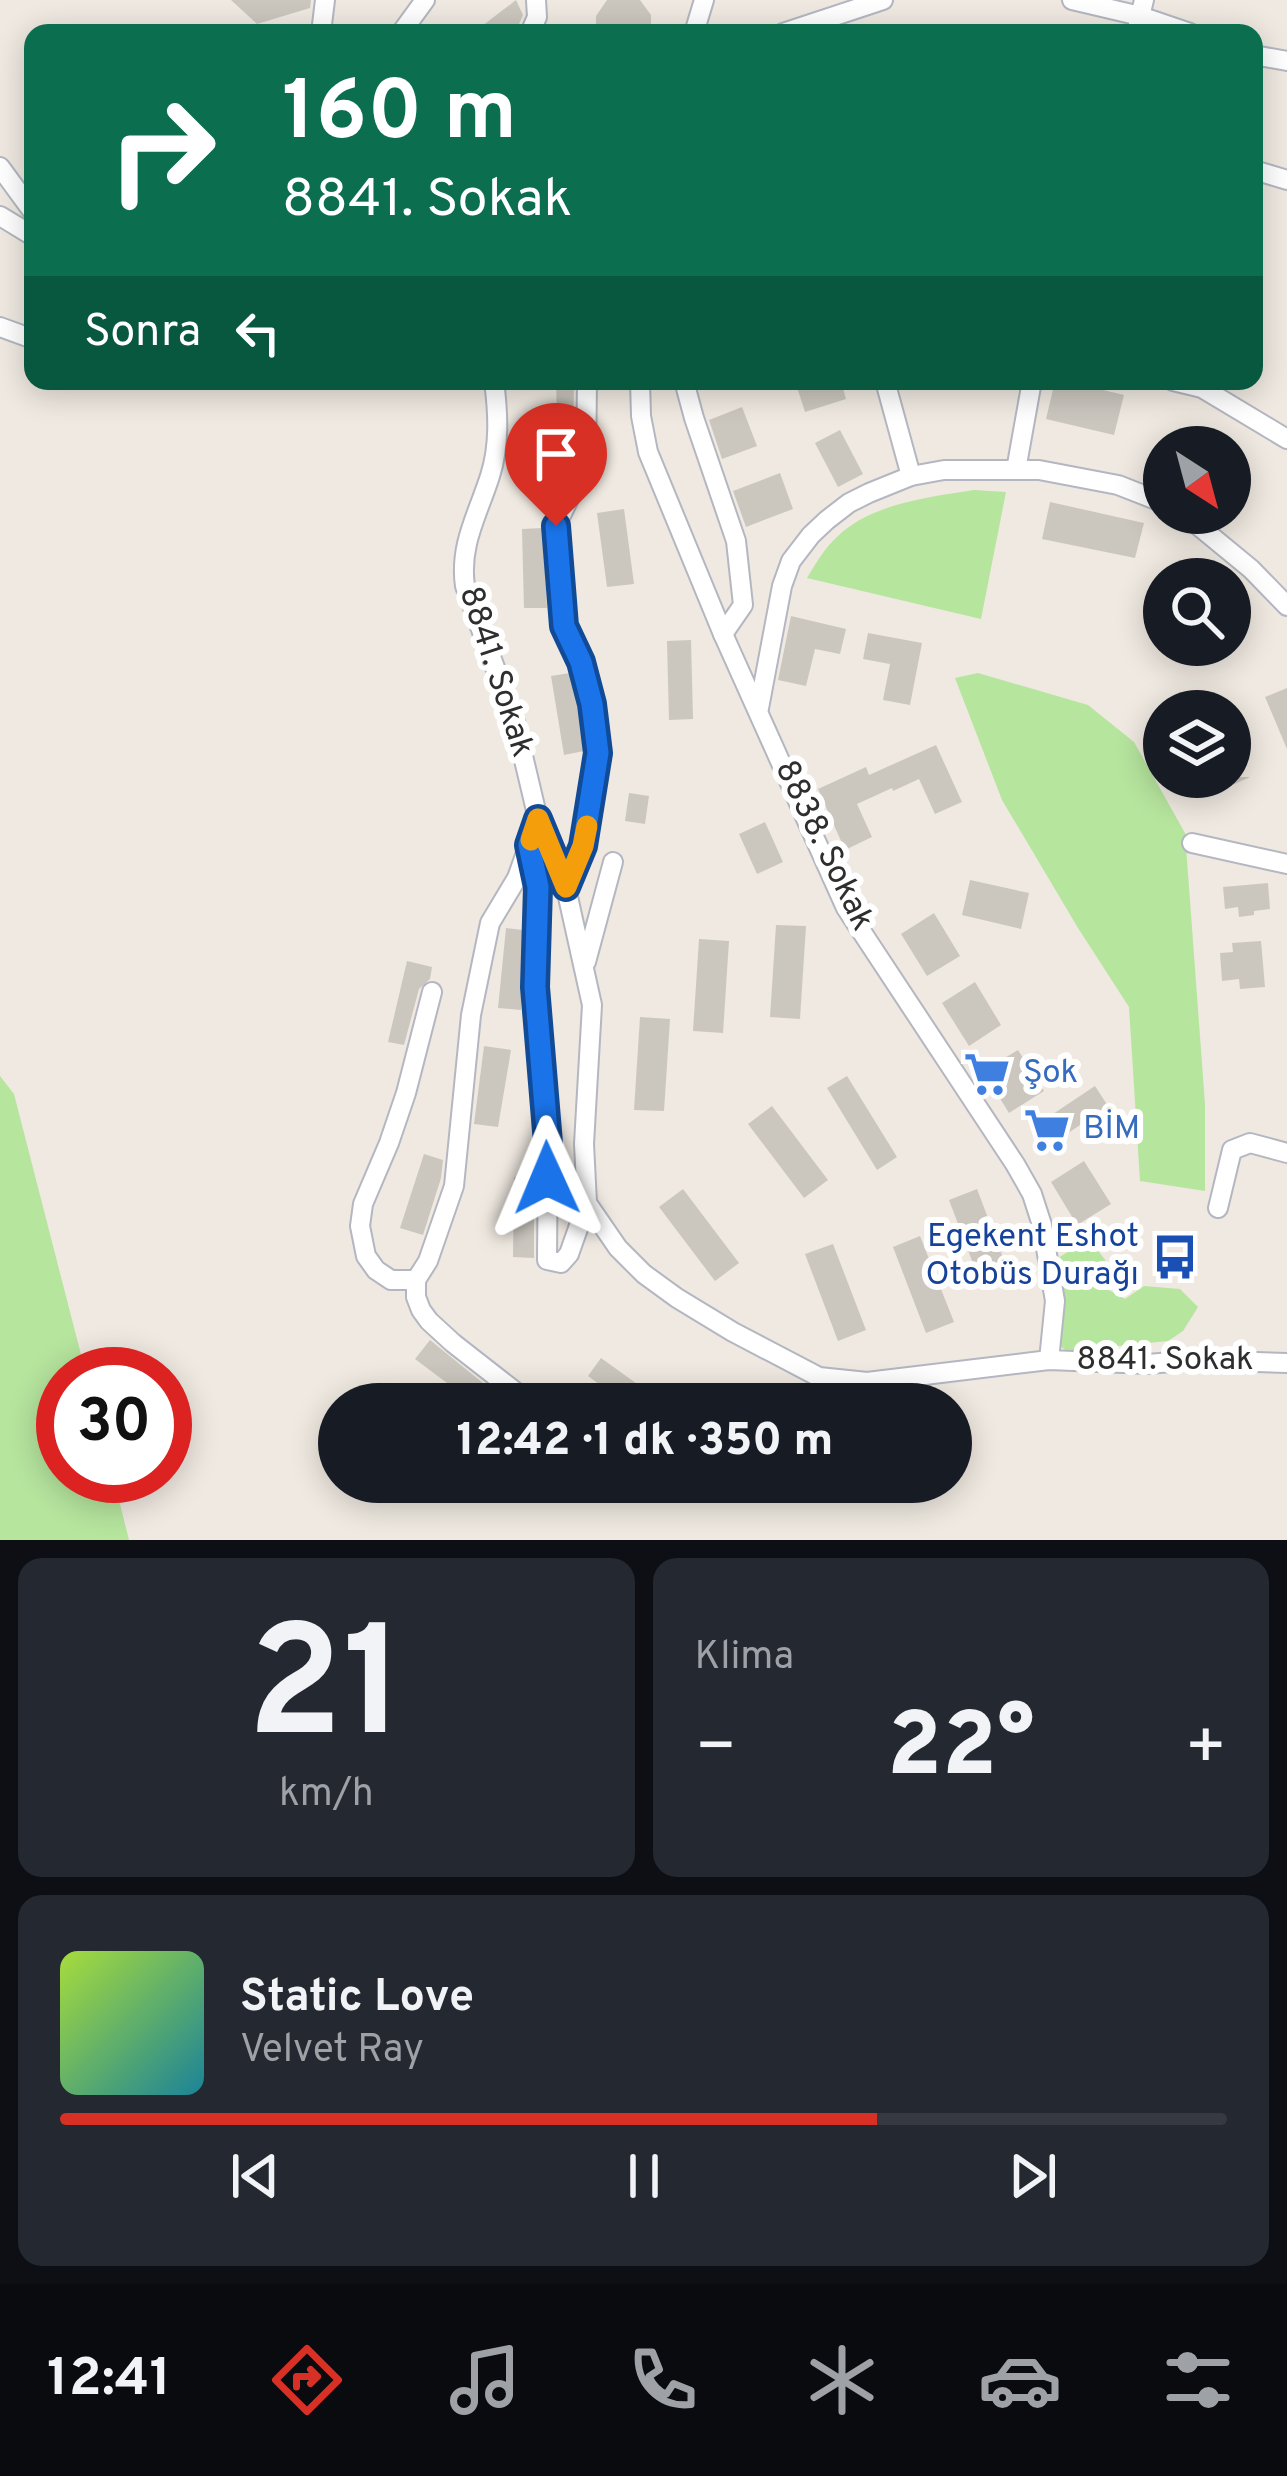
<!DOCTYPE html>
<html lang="tr">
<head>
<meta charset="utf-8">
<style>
  body { margin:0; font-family:Overpass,sans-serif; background:#242831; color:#f1f3f6; height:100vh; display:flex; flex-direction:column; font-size:45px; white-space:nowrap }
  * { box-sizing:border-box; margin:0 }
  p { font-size:39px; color:#9ea1a6 }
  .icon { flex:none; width:66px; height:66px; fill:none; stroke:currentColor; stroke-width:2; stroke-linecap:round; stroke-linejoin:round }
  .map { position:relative; height:1540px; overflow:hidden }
  .side { display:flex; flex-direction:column; gap:18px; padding:18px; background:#0d0f14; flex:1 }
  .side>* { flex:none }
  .top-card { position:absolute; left:24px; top:24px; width:1239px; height:366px; border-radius:24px; box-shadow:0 6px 30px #0003; background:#0b6e4f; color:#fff; overflow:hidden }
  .needle { width:78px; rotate:144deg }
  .tools { position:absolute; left:1143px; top:426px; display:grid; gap:24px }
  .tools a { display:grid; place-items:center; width:108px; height:108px; border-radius:50%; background:#171b24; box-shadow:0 6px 30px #0003; font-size:60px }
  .speed { position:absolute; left:36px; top:1347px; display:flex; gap:24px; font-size:60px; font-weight:700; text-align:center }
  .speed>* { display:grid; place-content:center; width:156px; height:156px; border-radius:50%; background:#171b24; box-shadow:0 6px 30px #0003; line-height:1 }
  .speed .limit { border:18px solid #d22; background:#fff; color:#111 }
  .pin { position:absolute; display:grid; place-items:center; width:102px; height:102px; color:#fff; margin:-123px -51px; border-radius:50% 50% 50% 0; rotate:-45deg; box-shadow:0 0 12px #0007 }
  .pin .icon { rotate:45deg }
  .me { position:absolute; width:132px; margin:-66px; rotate:359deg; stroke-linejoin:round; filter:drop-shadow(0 0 9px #0008) }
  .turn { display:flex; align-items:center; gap:42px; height:252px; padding:0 60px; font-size:54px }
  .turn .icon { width:156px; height:156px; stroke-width:2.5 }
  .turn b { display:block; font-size:84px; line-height:102px }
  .then { display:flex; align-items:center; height:114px; padding:0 60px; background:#0003; gap:24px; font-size:45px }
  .big { font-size:90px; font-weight:800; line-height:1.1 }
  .side .widget { flex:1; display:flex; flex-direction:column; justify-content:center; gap:18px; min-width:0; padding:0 42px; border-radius:24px; background:#242831 }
  .side .dial { align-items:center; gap:0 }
  .dial b { font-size:156px; line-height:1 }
  .song { display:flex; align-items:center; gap:36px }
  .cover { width:144px; height:144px; border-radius:18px; background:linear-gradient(135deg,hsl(80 70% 55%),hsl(190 70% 35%)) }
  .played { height:12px; border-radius:6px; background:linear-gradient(90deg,#d93025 70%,#363941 70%) }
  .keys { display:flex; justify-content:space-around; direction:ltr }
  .heat { display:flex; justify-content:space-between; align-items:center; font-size:66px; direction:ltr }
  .side .tiles { flex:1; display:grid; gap:18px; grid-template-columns:1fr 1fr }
  .widget:last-child { grid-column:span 2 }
  .trip { position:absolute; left:318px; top:1383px; width:654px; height:120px; border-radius:60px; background:#171b24; box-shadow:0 6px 30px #0003; font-weight:800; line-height:120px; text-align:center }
  .tab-bar { display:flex; height:192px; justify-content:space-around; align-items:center; background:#090b0e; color:#9ea1a6 }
  .tab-bar .icon { width:84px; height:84px }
  .tab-bar .current { color:#d93025 }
  .tab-bar b { font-size:54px; color:#f1f3f6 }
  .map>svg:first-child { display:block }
</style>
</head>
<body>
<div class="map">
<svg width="1287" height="1540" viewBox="0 0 1287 1540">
  <rect width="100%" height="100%" fill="#efe9e1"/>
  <!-- green -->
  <g fill="#b6e59e">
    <path d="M 974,490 L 1006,492 L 981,619 L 807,578 C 815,565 824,549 836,538 C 869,504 929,497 974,490 Z"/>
    <polygon points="978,673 1088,705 1134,742 1185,833 1205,1104 1205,1191 1140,1181 1129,1007 1078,928 1002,800 955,678"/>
    <polygon points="0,1076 14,1094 86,1374 63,1374 63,1476 113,1476 129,1540 0,1540"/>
    <polygon points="1089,1239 1106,1261 1100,1285 1125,1299 1144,1286 1180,1289 1198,1307 1183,1331 1168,1341 1067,1351 1060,1346 1063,1314 1058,1258"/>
  </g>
  <!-- building -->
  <g fill="#cbc7bf">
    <polygon points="231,0 311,0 310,8 257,24"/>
    <polygon points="516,0 523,15 517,29 512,33 473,33"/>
    <polygon points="607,0 640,0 651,15 651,33 596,33 596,16"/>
    <polygon points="556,381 574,381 573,450 558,450"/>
    <polygon points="795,381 841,381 846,399 805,412"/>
    <polygon points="1055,381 1066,381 1124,395 1114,435 1046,419"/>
    <polygon points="742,407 757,446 722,459 709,420"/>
    <polygon points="840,430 863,474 838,487 815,443"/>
    <polygon points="780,473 793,509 746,527 733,491"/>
    <polygon points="1050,502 1144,523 1135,558 1042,539"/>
    <polygon points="624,509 634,584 607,587 597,513"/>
    <polygon points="543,528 547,608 524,608 522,529"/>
    <polygon points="791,616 846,629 840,654 815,649 806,686 778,680"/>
    <polygon points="868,633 922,643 910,705 883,700 890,664 863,659"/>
    <polygon points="691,640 693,719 669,720 667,641"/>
    <polygon points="570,673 579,707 584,751 564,755 551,676"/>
    <polygon points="1287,688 1287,749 1265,697"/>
    <polygon points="936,745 962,802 935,814 919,779 893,791 892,788 857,804 872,837 845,850 818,789 866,767 869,775"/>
    <polygon points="1196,777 1250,777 1206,797"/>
    <polygon points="629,793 649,796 645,824 625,821"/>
    <polygon points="765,822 783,862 757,874 739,834"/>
    <polygon points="970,880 1029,893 1021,929 962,915"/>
    <polygon points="1268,883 1270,909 1254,911 1254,915 1239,917 1238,907 1225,909 1223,887"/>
    <polygon points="934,913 960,956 927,976 901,934"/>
    <polygon points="776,925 806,926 800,1019 770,1017"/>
    <polygon points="506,928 523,930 521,1010 498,1008"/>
    <polygon points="699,939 729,941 723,1033 693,1031"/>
    <polygon points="1261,941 1265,987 1240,989 1239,979 1222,981 1220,953 1233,952 1232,943"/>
    <polygon points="407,961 432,967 430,979 419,989 404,1045 388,1042"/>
    <polygon points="975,982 1001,1025 969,1046 942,1003"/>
    <polygon points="640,1017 670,1019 664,1111 634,1110"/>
    <polygon points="484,1046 511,1050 498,1127 474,1124"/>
    <polygon points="1018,1050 1044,1091 1009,1113 983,1071"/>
    <polygon points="847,1076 897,1157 877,1170 827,1088"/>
    <polygon points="1095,1086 1108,1106 1055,1142 1041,1122"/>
    <polygon points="772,1106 828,1180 804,1198 748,1124"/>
    <polygon points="424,1154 443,1160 441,1178 423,1235 400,1228"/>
    <polygon points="1084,1161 1111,1204 1077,1225 1051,1182"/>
    <polygon points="514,1177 534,1177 534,1258 513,1257"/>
    <polygon points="683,1189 739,1263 715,1281 659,1207"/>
    <polygon points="977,1189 1010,1276 982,1287 949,1200"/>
    <polygon points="920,1236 954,1322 926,1333 893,1247"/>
    <polygon points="833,1244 866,1330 838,1341 805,1254"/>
    <polygon points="430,1340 494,1392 485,1404 475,1404 415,1359"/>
    <polygon points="601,1358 665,1404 626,1404 588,1376"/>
  </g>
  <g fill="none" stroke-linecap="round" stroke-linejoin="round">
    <!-- street casing -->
    <g stroke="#b4b7c1" stroke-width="22">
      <g id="street">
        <polyline points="1072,0 1140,16 1190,33"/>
        <polyline points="321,33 325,0"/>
        <polyline points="401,33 425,0"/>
        <polyline points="530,33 537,17 536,0"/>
        <polyline points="694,33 704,0"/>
        <polyline points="783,33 883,0"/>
        <polyline points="1136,33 1144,0"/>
        <polyline points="1254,55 1287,61"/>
        <polyline points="0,167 33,212"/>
        <polyline points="1254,170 1287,180"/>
        <polyline points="0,216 33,236"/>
        <polyline points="0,327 33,339"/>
        <path d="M 494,381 C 498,412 500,445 490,476 C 478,514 459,545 465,586 L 515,722 L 538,819 L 566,888 L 592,1005 L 584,1144 L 587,1203 L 618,1248 L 644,1274 L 677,1298 L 733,1332 L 819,1377 L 867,1382 L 1049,1360 L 1148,1364 L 1195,1360 L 1287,1363"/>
        <polyline points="640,381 641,416 648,452 723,634 846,908 1015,1164 1032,1194 1042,1225 1055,1301 1049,1360"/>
        <polyline points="684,381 694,418 736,541 743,605 723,634"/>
        <polyline points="885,381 911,476"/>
        <polyline points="1173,381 1202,388 1287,439"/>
        <polyline points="1016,470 1032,381"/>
        <polyline points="1183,513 1251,569 1287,606"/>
        <polyline points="759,708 782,586 791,561 811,535 827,520 849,503 869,493 911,476 944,470 1039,470 1118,485 1164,503"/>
        <polyline points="1192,843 1287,864"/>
        <polyline points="529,845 538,887 535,987 548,1143 547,1260 561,1263 569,1254 587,1203"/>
        <polyline points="566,888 583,846 598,753 592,704 581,662 564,626 560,606 556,526 586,463 587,381"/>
        <polyline points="586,962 613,862"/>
        <polyline points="1218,1208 1232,1150 1250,1143 1287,1153"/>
        <polyline points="416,1280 391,1280 376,1270 366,1256 360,1226 363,1204 389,1143 406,1093 432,992"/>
        <polyline points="531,1404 453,1343 429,1321 421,1310 416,1297 416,1280 428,1261 454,1186 471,1015 490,923 517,878 538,819"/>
      </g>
    </g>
    <!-- street -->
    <use href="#street" stroke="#fff" stroke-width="18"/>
  </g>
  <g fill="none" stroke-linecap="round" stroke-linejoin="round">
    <!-- route casing -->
    <g stroke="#114b97" stroke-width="30">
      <polyline id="route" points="547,1178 548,1143 535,987 538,887 529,845 538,819 566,887 583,846 598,753 592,704 581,662 564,626 556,526"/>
    </g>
    <!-- route -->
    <use href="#route" stroke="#1a73e8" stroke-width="21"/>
    <!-- slow -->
    <polyline stroke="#f59e0b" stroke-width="21" points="531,840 538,819 566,887 583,846 587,826"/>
  </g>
  <!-- icons -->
  <defs>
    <g id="supermarket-bare" transform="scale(3.6)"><path d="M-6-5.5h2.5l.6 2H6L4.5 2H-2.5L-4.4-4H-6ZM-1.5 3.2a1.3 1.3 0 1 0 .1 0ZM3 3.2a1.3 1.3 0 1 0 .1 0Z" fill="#3f7fe0" stroke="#fff" stroke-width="2.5" paint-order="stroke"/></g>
    <g id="bus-bare" transform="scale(3.6)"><path d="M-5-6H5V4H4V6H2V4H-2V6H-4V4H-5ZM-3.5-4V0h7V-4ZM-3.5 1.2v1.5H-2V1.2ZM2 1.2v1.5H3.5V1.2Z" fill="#1a4fb4" stroke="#fff" stroke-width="2.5" paint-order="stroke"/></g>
  </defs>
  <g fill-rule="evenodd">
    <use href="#supermarket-bare" x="987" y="1074"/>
    <use href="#supermarket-bare" x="1047" y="1130"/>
    <use href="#bus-bare" x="1175" y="1257"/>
  </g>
  <g text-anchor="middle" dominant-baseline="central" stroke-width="12" stroke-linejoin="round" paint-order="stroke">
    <!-- street labels -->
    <g font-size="33" fill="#2e2e2e" stroke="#fff">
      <text transform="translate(495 672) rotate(72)">8841. Sokak</text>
      <text transform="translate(823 846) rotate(64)">8838. Sokak</text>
      <text x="1165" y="1361">8841. Sokak</text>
    </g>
    <!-- shop labels -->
    <g font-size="33" fill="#366cbe" stroke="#fff" text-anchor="start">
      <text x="1023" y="1074">Şok</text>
      <text x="1083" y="1130">BİM</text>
    </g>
    <!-- transit labels -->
    <g font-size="33" fill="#164399" stroke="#fff" text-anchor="end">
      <text x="1139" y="1238">Egekent Eshot<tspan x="1139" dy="38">Otobüs Durağı</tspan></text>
    </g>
  </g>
</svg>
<div class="tools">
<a><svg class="needle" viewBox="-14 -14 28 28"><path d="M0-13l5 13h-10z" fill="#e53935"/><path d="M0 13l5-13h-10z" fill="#9ea1a6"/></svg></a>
<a><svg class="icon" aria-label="search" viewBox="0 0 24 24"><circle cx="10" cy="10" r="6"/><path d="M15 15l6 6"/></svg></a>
<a><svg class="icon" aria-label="layers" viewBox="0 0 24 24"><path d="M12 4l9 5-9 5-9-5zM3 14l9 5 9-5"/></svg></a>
</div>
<div class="speed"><div class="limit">30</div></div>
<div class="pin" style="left:556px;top:526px;background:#d93025"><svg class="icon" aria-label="arrive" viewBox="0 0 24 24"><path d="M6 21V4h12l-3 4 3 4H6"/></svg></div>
<svg class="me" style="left:547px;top:1178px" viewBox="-20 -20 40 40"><path d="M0-17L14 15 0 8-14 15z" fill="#1a73e8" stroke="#fff" stroke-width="4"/></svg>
<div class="trip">12:42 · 1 dk · 350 m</div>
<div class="top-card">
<div class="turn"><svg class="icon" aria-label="right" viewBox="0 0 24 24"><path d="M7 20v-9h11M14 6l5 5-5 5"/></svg><div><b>160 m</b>8841. Sokak</div></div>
<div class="then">Sonra<svg class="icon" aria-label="left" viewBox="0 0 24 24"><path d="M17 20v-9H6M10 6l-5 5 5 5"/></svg></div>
</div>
</div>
<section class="side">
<div class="tiles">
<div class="widget dial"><b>21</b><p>km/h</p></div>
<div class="widget"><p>Klima</p>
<div class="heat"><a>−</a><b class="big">22°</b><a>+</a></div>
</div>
<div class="widget">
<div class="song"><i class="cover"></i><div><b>Static Love</b><p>Velvet Ray</p></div></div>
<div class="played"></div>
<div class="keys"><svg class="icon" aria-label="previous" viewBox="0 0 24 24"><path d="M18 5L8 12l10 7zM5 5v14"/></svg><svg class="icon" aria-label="pause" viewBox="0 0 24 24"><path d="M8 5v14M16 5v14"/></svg><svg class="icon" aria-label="next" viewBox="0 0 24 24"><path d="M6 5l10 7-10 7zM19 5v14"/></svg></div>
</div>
</div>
</section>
<nav class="tab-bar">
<b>12:41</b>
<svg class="icon current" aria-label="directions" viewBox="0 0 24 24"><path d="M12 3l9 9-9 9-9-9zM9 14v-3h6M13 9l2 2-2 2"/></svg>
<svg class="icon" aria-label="music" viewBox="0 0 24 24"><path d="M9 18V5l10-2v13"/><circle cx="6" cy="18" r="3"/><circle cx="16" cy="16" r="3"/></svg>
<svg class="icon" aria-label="phone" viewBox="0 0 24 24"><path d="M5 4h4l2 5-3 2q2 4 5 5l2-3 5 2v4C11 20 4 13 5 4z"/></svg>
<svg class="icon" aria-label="climate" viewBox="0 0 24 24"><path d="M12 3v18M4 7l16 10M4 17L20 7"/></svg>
<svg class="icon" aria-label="car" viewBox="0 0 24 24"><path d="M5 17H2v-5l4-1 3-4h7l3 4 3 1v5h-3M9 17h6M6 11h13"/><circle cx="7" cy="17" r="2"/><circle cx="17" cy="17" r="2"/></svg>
<svg class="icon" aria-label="filters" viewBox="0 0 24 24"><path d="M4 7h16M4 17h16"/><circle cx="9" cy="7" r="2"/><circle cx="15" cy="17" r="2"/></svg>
</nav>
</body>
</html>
